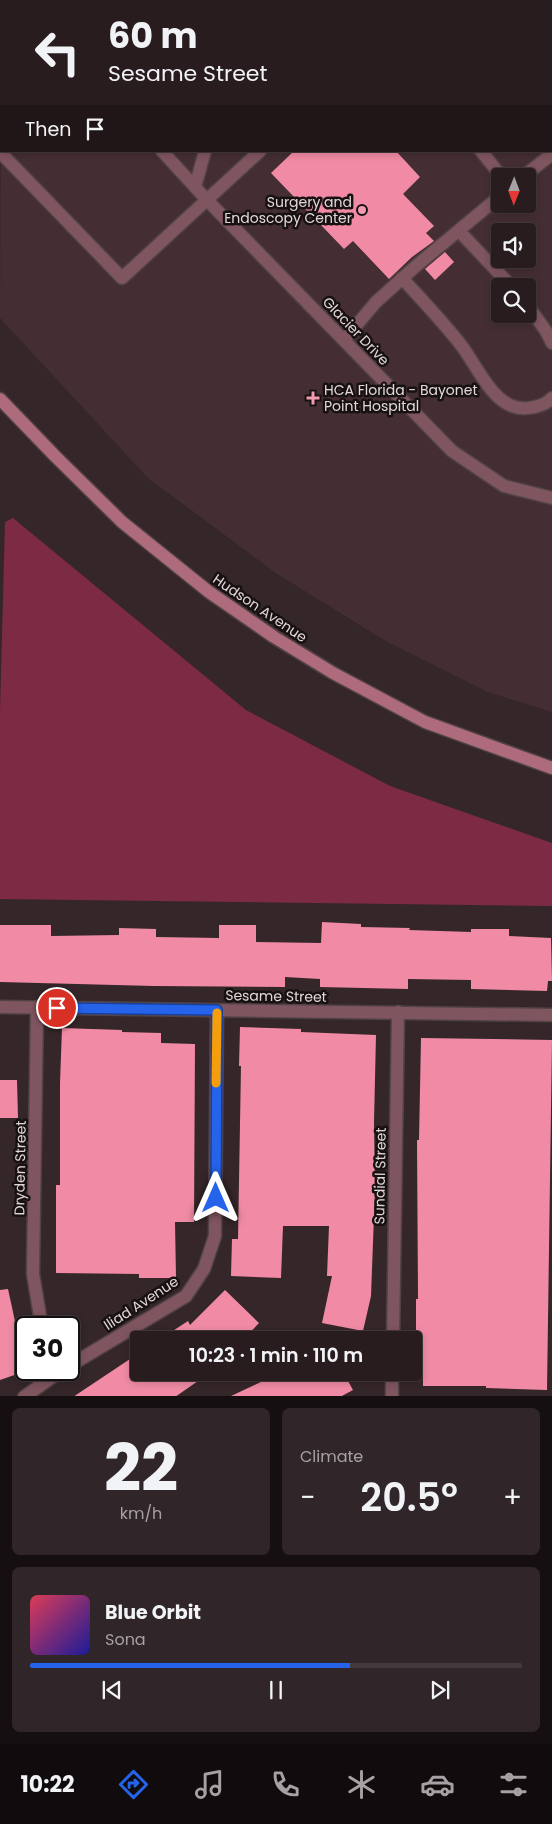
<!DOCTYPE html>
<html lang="en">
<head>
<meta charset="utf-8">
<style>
  body { margin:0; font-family:Poppins,sans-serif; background:#302528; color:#f1f3f6; height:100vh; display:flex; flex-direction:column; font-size:19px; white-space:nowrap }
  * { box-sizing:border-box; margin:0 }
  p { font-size:16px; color:#a5a1a4 }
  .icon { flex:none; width:28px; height:28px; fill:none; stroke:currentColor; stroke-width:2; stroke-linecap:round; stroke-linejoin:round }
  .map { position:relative; height:1396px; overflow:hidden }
  .details { display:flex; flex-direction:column; gap:12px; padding:12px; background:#160f11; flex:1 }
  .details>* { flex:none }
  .banner { position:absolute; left:0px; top:0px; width:552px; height:152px; box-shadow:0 2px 8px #0003,0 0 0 1px #443a3d; background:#281c1f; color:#f1f3f6; overflow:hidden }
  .needle { width:32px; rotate:181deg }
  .fabs { position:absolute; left:491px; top:168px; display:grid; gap:10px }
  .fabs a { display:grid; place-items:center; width:45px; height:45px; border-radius:5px; background:#281c1f; box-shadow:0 2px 8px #0003,0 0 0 1px #443a3d; font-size:25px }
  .speed { position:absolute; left:15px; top:1316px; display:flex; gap:10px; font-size:25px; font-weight:700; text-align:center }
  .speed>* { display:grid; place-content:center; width:65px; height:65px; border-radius:50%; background:#281c1f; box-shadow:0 2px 8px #0003,0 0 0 1px #443a3d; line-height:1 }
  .speed .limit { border:2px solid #111; border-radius:8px; background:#fff; color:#111 }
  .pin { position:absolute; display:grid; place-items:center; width:42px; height:42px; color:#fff; margin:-21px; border:2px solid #fff; border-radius:50%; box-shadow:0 1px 5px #0007 }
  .me { position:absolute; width:55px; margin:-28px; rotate:0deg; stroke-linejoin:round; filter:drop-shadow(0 0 4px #0008) }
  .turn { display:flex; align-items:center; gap:18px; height:105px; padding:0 25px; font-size:22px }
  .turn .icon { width:65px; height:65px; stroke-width:2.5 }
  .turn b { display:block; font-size:35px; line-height:42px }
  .then { display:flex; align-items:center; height:48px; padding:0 25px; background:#0003; gap:10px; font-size:19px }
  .big { font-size:38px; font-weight:600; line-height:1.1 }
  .details .card { flex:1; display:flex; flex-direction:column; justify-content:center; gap:8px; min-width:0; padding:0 18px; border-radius:8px; background:#302528 }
  .details .dial { align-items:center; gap:0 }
  .dial b { font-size:65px; line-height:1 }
  .song { display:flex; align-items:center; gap:15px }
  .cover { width:60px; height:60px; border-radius:8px; background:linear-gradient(135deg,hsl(350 70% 55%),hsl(240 70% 35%)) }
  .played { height:5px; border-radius:2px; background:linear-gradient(90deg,#2563eb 65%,#443a3d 65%) }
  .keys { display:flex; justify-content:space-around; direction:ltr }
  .heat { display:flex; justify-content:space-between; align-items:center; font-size:28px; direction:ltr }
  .details .tiles { flex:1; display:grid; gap:12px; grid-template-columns:1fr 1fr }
  .card:last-child { grid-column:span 2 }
  .trip { position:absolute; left:130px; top:1331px; width:292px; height:50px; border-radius:5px; background:#281c1f; box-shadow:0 2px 8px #0003,0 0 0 1px #443a3d; font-weight:600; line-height:50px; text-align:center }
  .menu { display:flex; height:80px; justify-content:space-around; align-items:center; background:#100b0c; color:#a5a1a4 }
  .menu .icon { width:35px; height:35px }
  .menu .active { color:#2563eb }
  .menu b { font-size:22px; color:#f1f3f6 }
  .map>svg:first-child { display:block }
</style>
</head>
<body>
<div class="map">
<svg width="552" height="1397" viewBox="0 0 552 1397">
  <rect width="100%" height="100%" fill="#352629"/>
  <!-- built -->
  <path fill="#442e33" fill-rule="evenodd" d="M 106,0 L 552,0 L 552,712 L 488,692 L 384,640 L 276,573 L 148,478 L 0,318 L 1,98 L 1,151 L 551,151 L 551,1 L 104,1 ZM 500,176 L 528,176 L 528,204 L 500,204 ZM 500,231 L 528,231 L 528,259 L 500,259 ZM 500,286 L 528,286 L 528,314 L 500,314 Z"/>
  <!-- green -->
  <g fill="#7d2a44">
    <polygon points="0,0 107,0 1,1 0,100"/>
    <polygon points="13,518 246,710 390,786 552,843 552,906 0,899 0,711 5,522"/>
  </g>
  <!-- building -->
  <g fill="#f18ba5">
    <polygon points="294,151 396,151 420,177 403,194 434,226 426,233 434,241 412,257 389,279 353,241 344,249 271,173"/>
    <polygon points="445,252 454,262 435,280 425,269"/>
    <polygon points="322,922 361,924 361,927 410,928 409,930 471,932 471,929 509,929 509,936 551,938 552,981 548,981 547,991 471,989 471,980 408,979 408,989 320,987 320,979 285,977 285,987 154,986 0,982 0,925 51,925 51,936 119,935 119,928 156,929 156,937 219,938 219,925 256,925 256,942 321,943"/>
    <polygon points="240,1027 301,1029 301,1032 376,1035 374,1122 375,1189 371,1296 363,1331 322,1323 332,1276 327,1276 329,1226 283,1226 281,1278 231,1276 232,1239 238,1239 241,1066 239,1066"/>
    <polygon points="62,1028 122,1030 122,1032 161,1033 161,1043 195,1044 194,1222 175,1222 176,1278 139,1278 139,1274 56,1273 56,1185 60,1185 60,1083"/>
    <polygon points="421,1038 552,1040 547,1390 486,1388 486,1386 423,1386 423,1336 416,1336 416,1299 418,1299 417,1140 419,1140"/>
    <polygon points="0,1080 17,1080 18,1118 0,1118"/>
    <polygon points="8,1289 18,1335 26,1332 26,1371 0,1380 0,1290"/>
    <polygon points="225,1290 259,1323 243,1340 159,1340 188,1321 190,1325"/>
    <polygon points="139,1353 139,1372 211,1372 175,1397 73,1397"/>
    <polygon points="282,1372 343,1372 353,1390 340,1397 229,1397"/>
  </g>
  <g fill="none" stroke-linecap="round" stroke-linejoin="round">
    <!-- lane casing -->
    <g stroke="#514245" stroke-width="15">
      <g id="lane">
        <polyline points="333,0 339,1"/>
        <polyline points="156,1 157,0"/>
        <polyline points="481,151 501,176"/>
        <polyline points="0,152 122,278 260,151"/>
        <polyline points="524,176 552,154"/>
        <polyline points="195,187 205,151"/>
        <polyline points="459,231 511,286"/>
        <path d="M 402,278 C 422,300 443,322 461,345 C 475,363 490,398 512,406 C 524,411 544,407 552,398"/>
        <polyline points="528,306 546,331 552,343"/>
        <polyline points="344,340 376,302 416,266 500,196"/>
      </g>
    </g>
    <!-- street casing -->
    <g stroke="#514245" stroke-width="15">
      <g id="street">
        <polyline points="434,0 435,1"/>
        <polyline points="543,1 544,0"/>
        <polyline points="551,145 552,147"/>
        <polyline points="162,151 207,200 452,451 504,486 552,498"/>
        <polyline points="0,1007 552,1015"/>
        <polyline points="37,1007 33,1274 42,1328"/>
        <polyline points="393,1340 398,1012"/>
        <polyline points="69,1366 186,1296 204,1269 215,1236 217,1010"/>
        <polyline points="24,1397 62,1370"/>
        <polyline points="392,1397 392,1372"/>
      </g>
    </g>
    <!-- secondary casing -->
    <g stroke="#514245" stroke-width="15">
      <polyline id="secondary" points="0,399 55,456 122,522 209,592 274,637 333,673 425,722 552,768"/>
    </g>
    <!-- lane -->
    <use href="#lane" stroke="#7f555f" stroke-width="12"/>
    <!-- street -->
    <use href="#street" stroke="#7f555f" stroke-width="12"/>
    <!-- secondary -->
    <use href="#secondary" stroke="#ad6b7b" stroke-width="12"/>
  </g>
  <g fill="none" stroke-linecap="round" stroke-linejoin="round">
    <!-- route casing -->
    <g stroke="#184099" stroke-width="12">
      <polyline id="route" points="57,1008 217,1010 216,1198"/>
    </g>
    <!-- route -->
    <use href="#route" stroke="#2563eb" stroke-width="9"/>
    <!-- slow -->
    <polyline stroke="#f59e0b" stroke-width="9" points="216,1083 217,1013"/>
  </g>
  <!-- markers -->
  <g fill="#f29aaf" stroke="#181112" stroke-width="2">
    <circle cx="362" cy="210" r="5"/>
    <path d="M310.5 390.5h5v5h5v5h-5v5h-5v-5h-5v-5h5z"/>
  </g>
  <g text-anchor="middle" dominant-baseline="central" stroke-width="5" stroke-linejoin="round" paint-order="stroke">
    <!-- poi labels -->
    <g font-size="14" fill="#e1d7d9" stroke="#181112" text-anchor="end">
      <text x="352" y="202">Surgery and<tspan x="352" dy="16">Endoscopy Center</tspan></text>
      <text x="324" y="390" text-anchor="start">HCA Florida - Bayonet<tspan x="324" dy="16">Point Hospital</tspan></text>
    </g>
    <!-- street labels -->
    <g font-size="14" fill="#e1d7d9" stroke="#181112">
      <text transform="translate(356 331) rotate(46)">Glacier Drive</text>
      <text transform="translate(260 608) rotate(34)">Hudson Avenue</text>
      <text transform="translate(276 996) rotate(1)">Sesame Street</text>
      <text transform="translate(20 1168) rotate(-89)">Dryden Street</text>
      <text transform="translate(380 1176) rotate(-89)">Sundial Street</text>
      <text transform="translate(141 1303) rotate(-33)">Iliad Avenue</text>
    </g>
  </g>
</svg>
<div class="fabs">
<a><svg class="needle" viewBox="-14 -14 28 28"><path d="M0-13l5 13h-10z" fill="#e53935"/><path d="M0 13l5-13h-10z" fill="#a5a1a4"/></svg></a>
<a><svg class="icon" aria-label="sound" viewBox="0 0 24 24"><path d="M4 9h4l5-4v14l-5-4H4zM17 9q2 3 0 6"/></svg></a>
<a><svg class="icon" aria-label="search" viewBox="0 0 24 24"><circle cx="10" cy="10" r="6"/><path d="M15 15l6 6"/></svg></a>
</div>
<div class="speed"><div class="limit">30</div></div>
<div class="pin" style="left:57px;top:1008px;background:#d93025"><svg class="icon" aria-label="arrive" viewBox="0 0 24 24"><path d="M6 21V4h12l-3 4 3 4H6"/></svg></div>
<svg class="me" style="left:216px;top:1198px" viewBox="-20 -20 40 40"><path d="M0-17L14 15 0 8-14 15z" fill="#2563eb" stroke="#fff" stroke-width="4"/></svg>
<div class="trip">10:23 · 1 min · 110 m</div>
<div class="banner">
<div class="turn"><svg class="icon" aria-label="left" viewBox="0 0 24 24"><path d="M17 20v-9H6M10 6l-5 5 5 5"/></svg><div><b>60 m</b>Sesame Street</div></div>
<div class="then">Then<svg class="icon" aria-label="arrive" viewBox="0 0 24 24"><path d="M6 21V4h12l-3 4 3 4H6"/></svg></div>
</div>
</div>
<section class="details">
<div class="tiles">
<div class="card dial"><b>22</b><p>km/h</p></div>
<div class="card"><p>Climate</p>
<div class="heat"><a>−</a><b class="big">20.5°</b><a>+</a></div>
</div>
<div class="card">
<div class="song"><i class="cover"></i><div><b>Blue Orbit</b><p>Sona</p></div></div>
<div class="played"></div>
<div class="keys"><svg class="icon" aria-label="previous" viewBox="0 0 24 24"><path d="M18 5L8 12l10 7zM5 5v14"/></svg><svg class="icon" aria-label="pause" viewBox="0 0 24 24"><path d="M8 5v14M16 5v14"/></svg><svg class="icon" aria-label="next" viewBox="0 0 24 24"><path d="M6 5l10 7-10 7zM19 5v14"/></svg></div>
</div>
</div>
</section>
<nav class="menu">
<b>10:22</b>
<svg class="icon active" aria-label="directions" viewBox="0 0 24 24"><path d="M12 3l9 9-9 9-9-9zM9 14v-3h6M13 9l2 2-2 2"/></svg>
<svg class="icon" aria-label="music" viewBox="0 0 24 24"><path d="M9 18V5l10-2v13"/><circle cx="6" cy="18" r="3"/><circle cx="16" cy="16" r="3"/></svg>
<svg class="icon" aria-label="phone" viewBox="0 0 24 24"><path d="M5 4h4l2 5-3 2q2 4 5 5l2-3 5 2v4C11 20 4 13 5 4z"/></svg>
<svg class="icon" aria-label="climate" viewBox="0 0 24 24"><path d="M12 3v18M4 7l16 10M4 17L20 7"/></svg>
<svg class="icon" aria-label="car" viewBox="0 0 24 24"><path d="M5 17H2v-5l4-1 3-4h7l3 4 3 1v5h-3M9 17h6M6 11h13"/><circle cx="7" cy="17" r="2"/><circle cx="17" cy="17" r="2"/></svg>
<svg class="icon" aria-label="filters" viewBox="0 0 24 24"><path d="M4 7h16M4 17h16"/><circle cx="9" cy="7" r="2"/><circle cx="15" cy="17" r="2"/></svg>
</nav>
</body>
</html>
